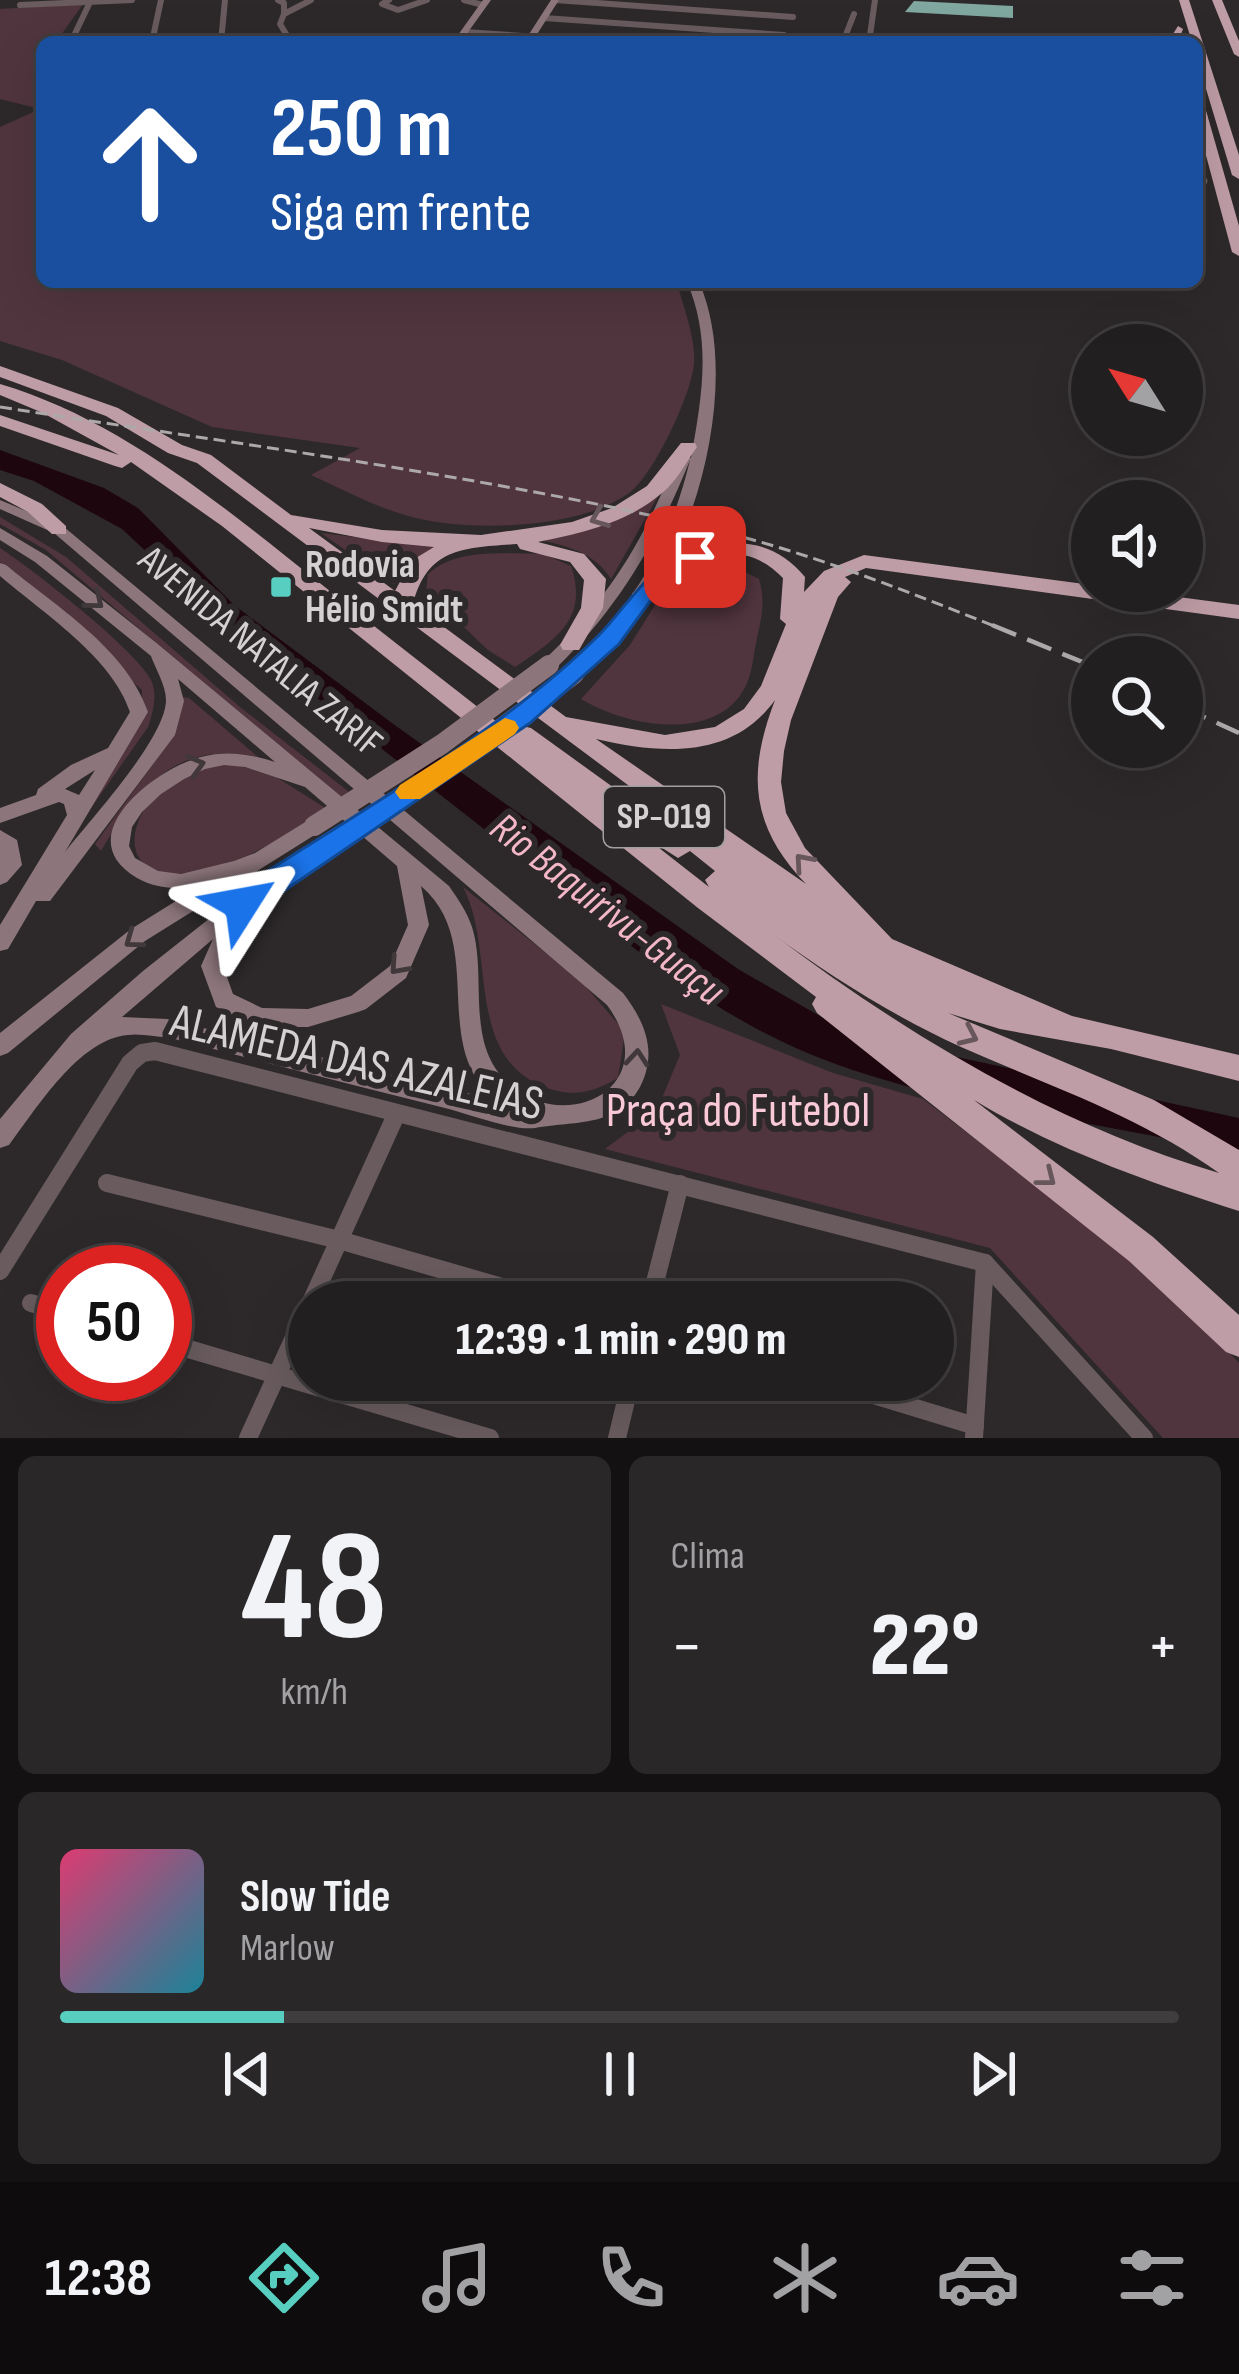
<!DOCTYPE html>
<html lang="pt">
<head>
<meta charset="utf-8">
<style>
  body { margin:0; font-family:"Sofia Sans Condensed",sans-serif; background:#2a2729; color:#f1f3f6; height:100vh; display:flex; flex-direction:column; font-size:45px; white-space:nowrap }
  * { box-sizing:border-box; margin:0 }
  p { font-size:39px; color:#a2a2a5 }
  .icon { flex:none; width:66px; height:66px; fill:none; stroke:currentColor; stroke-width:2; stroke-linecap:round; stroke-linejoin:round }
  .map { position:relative; height:1438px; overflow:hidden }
  .drawer { display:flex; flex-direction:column; gap:18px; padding:18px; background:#131112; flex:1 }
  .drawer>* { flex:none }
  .guide { position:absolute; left:36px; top:36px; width:1167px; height:252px; border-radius:18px; box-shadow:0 12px 48px #0002,0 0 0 3px #3f3d3e; background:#1a4fa0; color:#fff; overflow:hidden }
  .needle { width:78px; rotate:307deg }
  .buttons { position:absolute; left:1071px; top:324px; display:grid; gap:24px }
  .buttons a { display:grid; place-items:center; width:132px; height:132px; border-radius:50%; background:#221f20; box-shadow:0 12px 48px #0002,0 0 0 3px #3f3d3e; font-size:60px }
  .speed { position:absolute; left:36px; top:1245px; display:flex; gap:24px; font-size:60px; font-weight:700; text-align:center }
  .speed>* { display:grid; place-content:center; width:156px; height:156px; border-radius:50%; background:#221f20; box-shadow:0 12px 48px #0002,0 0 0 3px #3f3d3e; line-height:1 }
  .speed .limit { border:18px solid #d22; background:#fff; color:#111 }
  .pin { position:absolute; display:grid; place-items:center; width:102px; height:102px; color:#fff; margin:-51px; border-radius:24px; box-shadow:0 6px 18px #0006 }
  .me { position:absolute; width:132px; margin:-66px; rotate:56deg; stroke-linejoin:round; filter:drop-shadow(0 0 9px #0008) }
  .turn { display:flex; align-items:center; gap:42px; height:252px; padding:0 36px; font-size:54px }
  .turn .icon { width:156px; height:156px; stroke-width:2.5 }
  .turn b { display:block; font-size:84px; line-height:102px }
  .big { font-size:90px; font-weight:800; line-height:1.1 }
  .drawer .tile { flex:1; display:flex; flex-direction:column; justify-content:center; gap:18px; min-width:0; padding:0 42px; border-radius:18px; background:#2a2729 }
  .drawer .dial { align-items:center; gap:0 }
  .dial b { font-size:156px; line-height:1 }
  .song { display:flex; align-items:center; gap:36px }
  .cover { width:144px; height:144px; border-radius:18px; background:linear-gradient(135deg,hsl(340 70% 55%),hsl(190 70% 35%)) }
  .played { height:12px; border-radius:6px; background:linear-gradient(90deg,#58cec0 20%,#3f3d3e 20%) }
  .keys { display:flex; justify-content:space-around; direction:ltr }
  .heat { display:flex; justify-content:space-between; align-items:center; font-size:66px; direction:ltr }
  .drawer .tiles { flex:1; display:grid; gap:18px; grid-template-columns:1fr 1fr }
  .tile:last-child { grid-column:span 2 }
  .trip { position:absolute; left:288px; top:1281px; width:666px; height:120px; border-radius:60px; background:#221f20; box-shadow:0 12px 48px #0002,0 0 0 3px #3f3d3e; font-weight:800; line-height:120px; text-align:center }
  .tab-bar { display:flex; height:192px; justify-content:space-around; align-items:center; background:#0e0c0d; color:#a2a2a5 }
  .tab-bar .icon { width:84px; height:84px }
  .tab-bar .active { color:#58cec0 }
  .tab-bar b { font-size:54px; color:#f1f3f6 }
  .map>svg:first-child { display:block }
</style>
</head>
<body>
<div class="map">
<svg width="1239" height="1438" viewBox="0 0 1239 1438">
  <rect width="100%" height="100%" fill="#2d292a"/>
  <!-- green -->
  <g fill="#51353e">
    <path d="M 83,4 L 56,42 L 42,42 L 42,282 L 677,282 C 683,307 696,338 694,363 C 692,393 654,475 629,493 C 578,530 464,533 405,515 C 373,506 342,489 311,475 L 360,448 L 212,427 L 62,360 L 0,341 L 0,127 L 40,109 L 0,99 L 0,9 Z"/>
    <path d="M 665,484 L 611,579 C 576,520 440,533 394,571 L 394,584 L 321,533 L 404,543 L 579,528 Z"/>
    <polygon points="0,517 66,557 240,707 353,795 345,800 309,772 46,550 0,524"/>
    <path d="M 0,548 C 31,568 136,650 151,680 C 158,695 153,712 148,727 L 70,838 L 142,710 L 142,690 L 0,562 Z"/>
    <path d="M 510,553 L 543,554 L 571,566 C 589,619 556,639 515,667 L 488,650 L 426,591 L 428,574 C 452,553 480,554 510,553 Z"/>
    <path d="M 717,570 L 741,570 L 759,579 C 766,603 761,619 756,643 C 752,663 752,680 739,697 C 704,742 622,724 581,699 L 630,645 L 670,581 L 690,572 Z"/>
    <path d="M 182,697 L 189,698 L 258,757 C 175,740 139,788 101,851 L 95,844 L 175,734 Z"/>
    <path d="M 231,763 L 276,777 L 327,809 C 290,833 246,862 202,871 C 104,892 123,796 194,769 C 205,765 220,765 231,763 Z"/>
    <path d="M 463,887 L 581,981 L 625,1032 L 618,1078 C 591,1094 569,1098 540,1085 C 465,1052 496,950 463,887 Z"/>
    <polygon points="661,1004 833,1073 923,1099 1171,1288 1239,1363 1239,1438 1163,1438 990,1248 605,1149 657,1110 680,1055"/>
  </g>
  <!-- water -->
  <path fill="#1d060e" d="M 0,450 L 104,488 L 138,508 L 234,605 L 396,726 L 738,969 L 851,1034 L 1239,1118 L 1239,1155 C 1095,1118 936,1109 798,1049 C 696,1004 608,928 522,859 C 441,795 360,732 279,668 L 259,657 L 122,529 L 34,481 L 0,470 Z"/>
  <!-- building -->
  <polygon fill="#81a7a1" points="914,1 1013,6 1013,18 905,12"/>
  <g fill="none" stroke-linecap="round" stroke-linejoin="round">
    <!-- street-far2 -->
    <g stroke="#695b5e" stroke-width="6">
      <polyline points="278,0 284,3 284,14"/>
      <polyline points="389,0 382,4 398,10 427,0"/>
      <polyline points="464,0 483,5"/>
      <polyline points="555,0 793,17"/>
      <polyline points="20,5 132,0"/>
      <polyline points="544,18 784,35"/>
      <polyline points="465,32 612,42"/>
      <polyline points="71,42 91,0"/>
      <polyline points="152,42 161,0"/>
      <polyline points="221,42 225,0"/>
      <polyline points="291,42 280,24 284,14 311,0"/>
      <polyline points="843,42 854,14"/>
      <polyline points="869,42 875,0"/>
    </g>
    <!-- street-far1 -->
    <polyline stroke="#695b5e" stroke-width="9" points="1197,178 1203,181"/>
    <!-- street -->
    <g stroke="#695b5e" stroke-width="18">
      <polyline points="107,1183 339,1240 554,1302"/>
      <polyline points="985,1263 1144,1438"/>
      <polyline points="0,1271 130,1063 142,1053 155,1051 985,1263"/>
      <polyline points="311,1302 396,1115"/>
      <polyline points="650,1302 680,1184"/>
      <polyline points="31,1303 63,1313"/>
      <polyline points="165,1342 490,1438"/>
      <polyline points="824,1380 975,1426"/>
      <polyline points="248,1438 309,1305"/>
      <polyline points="617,1438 631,1380"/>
      <polyline points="974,1438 985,1263"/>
    </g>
    <!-- secondary -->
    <g fill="#8c767c" fill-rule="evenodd">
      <polygon points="483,0 491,0 461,42 453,42"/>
      <polygon points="551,0 559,0 532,42 524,42"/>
      <path d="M 687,282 L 699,282 C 737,368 705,508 657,585 C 636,619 608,649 580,678 L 568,678 L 565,674 L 568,670 C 634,601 667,554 690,460 C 658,540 618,609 555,669 L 543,669 L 540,665 L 543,661 C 588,619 624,572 651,516 C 661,496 669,475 679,455 L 684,454 L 691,458 C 702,397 712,340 687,282 Z"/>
      <path d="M 0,500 L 64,527 L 623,993 C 642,1018 656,1046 644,1078 C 624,1129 577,1120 535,1128 C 512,1131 469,1114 445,1108 C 352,1085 260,1061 167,1037 C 155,1037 140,1033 128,1035 C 79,1039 37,1108 9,1145 L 0,1148 L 0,1119 L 71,1034 L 143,971 L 229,903 L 320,841 L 334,841 L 337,846 L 334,851 L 244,915 L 223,966 L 233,994 L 262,1008 L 308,1009 L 351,996 L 390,966 L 408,925 L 397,866 L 305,787 L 245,767 L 224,765 L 205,769 L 184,779 L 161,794 L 142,812 L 132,827 L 129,846 L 135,858 L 158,871 L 181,874 L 234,861 L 255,853 L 307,821 L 321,821 L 324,826 L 321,831 L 145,941 L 8,1053 L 0,1056 L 0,1033 L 131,929 L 200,886 C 178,890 157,889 137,878 C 67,837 154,769 201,757 C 227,750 250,754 275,762 L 178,679 L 184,701 L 175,735 L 50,901 L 36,901 L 8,949 L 0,951 L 0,925 L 67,815 L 64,804 L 59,802 L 0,823 L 0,808 L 36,795 L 38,789 L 71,765 L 108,748 L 130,712 C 112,657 43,613 0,576 L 0,563 L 6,565 C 55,606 126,648 148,712 L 65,852 C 90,820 166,738 166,700 C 166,685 155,668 151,656 L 35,562 L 0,540 L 0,528 L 47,556 L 154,641 L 449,886 C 458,899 467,912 472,927 C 487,974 466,1038 503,1078 C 560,1140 668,1088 607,1005 L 54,533 L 0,509 ZM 95,770 L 79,795 L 65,789 ZM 421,886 C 488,943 428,1044 495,1100 L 167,1019 L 122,1017 L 213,939 L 201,966 L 216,1007 L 260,1027 L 308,1027 L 358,1012 L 366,1009 L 406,978 L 409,971 L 429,925 Z"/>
      <polygon points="0,830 17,840 22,865 7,882 0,885"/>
    </g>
    <!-- highway -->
    <g fill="#bf9da6" fill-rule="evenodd">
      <polygon points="1179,0 1189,0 1239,155 1239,179 1232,175 1197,59 1197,42 1192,42"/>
      <polygon points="1212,0 1222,0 1239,41 1239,57 1234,54"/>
      <polygon points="1178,26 1183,29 1178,42 1168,42"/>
      <polygon points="1197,96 1203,100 1239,226 1239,256 1232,252 1197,122"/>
      <path d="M 0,366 L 118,408 L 182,445 L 211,455 L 291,515 L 382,530 L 481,535 L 572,522 L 612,508 L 647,486 L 681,443 L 695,443 L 697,447 C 686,462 677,481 662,493 C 627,523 582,533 538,542 L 584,554 L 606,579 L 603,608 L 579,650 L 563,650 L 560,645 L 581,608 L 584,580 L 570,562 L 520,549 L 517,544 C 466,548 428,546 413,604 L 566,717 L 665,735 L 715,727 L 744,709 L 761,686 L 786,624 L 780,619 L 783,578 C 734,529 693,566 651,599 L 643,600 L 632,594 C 677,545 756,517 805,577 L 804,592 L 824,571 L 864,555 L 1092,585 L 1092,591 L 1133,591 L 1239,605 L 1239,619 L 866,568 L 845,577 L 851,582 L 838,597 L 791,720 L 784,751 L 781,782 L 786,813 L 805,848 L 892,939 L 1072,1016 L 1239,1055 L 1239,1081 L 1111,1049 L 1000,1029 L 948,1013 L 1154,1100 L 1239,1150 L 1239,1211 C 1148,1182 1057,1150 974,1100 L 1153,1237 L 1239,1315 L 1239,1357 L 1226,1352 L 1129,1261 L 817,1013 L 812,1004 L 816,997 L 698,908 L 222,526 L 131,462 L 122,468 L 115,466 L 0,426 L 0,415 L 119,455 L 43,413 L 0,395 L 0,384 C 119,419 221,505 316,580 C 381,632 446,682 511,733 L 522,726 L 531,728 L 653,816 L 660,809 L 197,463 L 168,453 L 106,416 L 0,377 ZM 309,528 L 382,542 L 434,547 L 411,561 L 395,591 ZM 775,700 C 747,773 750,826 806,884 L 596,739 C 661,754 732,760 775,700 ZM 645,837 L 678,858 L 690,851 L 715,871 L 705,880 L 709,887 ZM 770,932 C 830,976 893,1016 961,1047 C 1049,1086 1140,1116 1219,1173 C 1054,1124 907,1035 770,932 Z"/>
      <polygon points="0,483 42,504 66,526 66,534 52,534 28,512 0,497"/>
    </g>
    <!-- rail-far1 -->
    <path stroke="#ada9aa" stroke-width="3" stroke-dasharray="12 6" stroke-linecap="butt" d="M 0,407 C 236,444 475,474 707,528 C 808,552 904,590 999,628"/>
    <!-- rail -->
    <g stroke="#ada9aa" stroke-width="4.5" stroke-dasharray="26 12" stroke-linecap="butt">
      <polyline points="992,625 1092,666"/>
      <polyline points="1182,707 1239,733"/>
    </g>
    <!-- secondary-bridge -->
    <g stroke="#8c767c" stroke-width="20">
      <polyline points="314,826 442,744 549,665"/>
      <polyline points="327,846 463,757 574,674"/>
    </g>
  </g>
  <!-- one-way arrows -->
  <defs><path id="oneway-chevron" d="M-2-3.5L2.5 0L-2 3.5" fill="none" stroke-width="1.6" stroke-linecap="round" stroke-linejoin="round" transform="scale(3)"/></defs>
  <g stroke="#67575c">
    <use href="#oneway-chevron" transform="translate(599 518) rotate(158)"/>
    <use href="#oneway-chevron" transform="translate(803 862) rotate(-131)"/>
    <use href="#oneway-chevron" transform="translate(969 1036) rotate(24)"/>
    <use href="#oneway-chevron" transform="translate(1047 1178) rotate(38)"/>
  </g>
  <g stroke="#40383a">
    <use href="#oneway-chevron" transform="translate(95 601) rotate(39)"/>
    <use href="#oneway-chevron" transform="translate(196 765) rotate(-16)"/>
    <use href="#oneway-chevron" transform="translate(133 940) rotate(144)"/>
    <use href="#oneway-chevron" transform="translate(398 966) rotate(132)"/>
    <use href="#oneway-chevron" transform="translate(637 1058) rotate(-85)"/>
  </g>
  <!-- route -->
  <path fill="#1a73e8" stroke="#114b97" stroke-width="3" d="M 695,550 L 703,552 L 703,562 L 651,600 L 619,644 L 530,723 L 253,912 L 230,912 L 226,904 L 230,895 C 348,818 502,733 600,634 C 629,604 651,562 695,550 Z"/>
  <!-- slow -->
  <polygon fill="#f59e0b" points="505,718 515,721 519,728 515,734 420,799 400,799 395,792 400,785"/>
  <!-- markers -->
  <rect fill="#58cec0" stroke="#2d292a" stroke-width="4.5" x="269" y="575" width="24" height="24" rx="6"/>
  <g text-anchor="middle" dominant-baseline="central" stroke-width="12" stroke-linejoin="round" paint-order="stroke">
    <!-- shield labels -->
    <rect fill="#2d292a" stroke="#a29fa0" stroke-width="3" x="604" y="787" width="120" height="60" rx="9"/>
    <g font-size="36" font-weight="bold" fill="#d4d1d2">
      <text x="664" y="817">SP-019</text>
    </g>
    <!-- poi labels -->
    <g font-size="39" font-weight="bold" fill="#d4d1d2" stroke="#2d292a" text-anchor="start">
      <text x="305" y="565">Rodovia<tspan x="305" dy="45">Hélio Smidt</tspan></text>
    </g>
    <!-- street labels -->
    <g font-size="39" fill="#d4d1d2" stroke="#2d292a">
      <text transform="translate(260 652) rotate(40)">AVENIDA NATALIA ZARIF</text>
    </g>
    <!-- water labels -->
    <g font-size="42" font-style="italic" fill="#f3b7c8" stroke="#2d292a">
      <text transform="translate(607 910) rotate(38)">Rio Baquirivu-Guaçu</text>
    </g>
    <!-- near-street labels -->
    <g font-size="48" fill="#d4d1d2" stroke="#2d292a">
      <text transform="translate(357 1063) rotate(13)">ALAMEDA DAS AZALEIAS</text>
    </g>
    <!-- near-park labels -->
    <g font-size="48" fill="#fac9d7" stroke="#2d292a">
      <text x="738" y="1111">Praça do Futebol</text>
    </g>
  </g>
</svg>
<div class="buttons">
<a><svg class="needle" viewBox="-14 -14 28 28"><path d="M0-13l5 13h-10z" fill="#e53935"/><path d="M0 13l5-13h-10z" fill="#a2a2a5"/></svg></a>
<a><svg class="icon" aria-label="sound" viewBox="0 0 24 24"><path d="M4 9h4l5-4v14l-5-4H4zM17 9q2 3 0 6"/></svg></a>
<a><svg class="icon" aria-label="search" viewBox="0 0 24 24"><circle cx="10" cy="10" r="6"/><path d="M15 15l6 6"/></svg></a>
</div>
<div class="speed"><div class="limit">50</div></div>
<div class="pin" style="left:695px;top:557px;background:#d93025"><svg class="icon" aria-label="arrive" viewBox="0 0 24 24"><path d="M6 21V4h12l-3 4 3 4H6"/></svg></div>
<svg class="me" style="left:242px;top:904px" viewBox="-20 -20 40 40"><path d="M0-17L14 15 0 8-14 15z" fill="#1a73e8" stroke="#fff" stroke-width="4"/></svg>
<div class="trip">12:39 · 1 min · 290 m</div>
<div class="guide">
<div class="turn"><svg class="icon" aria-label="ahead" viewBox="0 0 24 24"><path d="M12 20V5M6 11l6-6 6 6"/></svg><div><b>250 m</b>Siga em frente</div></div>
</div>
</div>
<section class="drawer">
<div class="tiles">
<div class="tile dial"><b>48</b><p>km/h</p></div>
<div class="tile"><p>Clima</p>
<div class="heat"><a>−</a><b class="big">22°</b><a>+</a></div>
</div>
<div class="tile">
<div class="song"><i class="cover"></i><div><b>Slow Tide</b><p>Marlow</p></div></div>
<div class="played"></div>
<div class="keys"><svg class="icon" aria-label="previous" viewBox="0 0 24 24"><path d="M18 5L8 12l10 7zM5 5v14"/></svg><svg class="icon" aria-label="pause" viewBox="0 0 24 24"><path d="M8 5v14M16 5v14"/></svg><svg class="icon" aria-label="next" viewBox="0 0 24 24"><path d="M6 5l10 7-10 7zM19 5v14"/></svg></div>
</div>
</div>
</section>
<nav class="tab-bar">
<b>12:38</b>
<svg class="icon active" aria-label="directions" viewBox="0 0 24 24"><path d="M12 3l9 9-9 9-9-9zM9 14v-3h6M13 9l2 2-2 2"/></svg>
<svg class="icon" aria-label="music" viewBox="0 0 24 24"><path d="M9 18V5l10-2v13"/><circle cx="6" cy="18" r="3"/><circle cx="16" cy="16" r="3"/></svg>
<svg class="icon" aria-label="phone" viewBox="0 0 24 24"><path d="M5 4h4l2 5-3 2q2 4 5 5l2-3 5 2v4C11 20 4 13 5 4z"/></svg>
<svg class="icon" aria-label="climate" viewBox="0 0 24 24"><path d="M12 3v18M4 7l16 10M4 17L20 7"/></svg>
<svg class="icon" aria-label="car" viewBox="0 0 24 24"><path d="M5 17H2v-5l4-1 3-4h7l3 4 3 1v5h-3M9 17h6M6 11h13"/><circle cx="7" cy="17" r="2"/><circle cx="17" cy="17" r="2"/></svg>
<svg class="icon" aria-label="filters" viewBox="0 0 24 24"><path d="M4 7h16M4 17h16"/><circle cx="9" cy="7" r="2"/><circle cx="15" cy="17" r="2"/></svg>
</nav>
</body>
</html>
